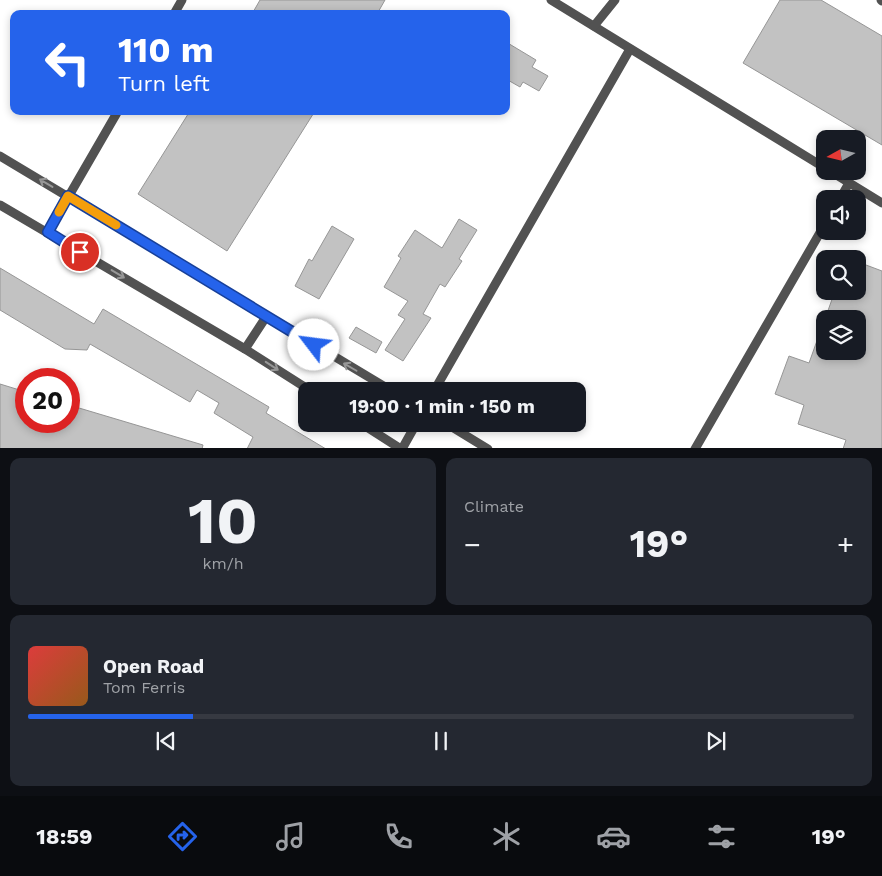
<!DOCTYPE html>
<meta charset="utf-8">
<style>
body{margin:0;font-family:"Work Sans",sans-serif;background:#242831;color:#f1f3f6;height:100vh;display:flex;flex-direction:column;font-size:19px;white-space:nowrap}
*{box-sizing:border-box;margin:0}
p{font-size:16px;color:#9ea1a6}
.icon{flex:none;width:28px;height:28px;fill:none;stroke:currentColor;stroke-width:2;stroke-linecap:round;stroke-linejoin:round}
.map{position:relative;height:448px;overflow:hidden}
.sheet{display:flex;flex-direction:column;gap:10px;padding:10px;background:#0d0f14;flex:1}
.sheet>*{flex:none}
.hud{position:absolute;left:10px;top:10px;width:500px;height:105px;border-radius:10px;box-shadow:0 2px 8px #0003;background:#2563eb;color:#fff;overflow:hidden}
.needle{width:32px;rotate:262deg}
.fabs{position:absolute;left:816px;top:130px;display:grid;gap:10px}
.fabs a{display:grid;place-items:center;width:50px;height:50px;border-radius:10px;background:#171b24;box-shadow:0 2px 8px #0003;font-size:25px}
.speed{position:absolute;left:15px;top:368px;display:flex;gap:10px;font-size:25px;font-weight:700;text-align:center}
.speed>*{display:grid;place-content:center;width:65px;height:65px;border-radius:50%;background:#171b24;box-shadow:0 2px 8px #0003;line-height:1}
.speed .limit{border:8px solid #d22;background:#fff;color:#111}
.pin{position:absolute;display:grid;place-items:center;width:42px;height:42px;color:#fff;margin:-21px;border:2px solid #fff;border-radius:50%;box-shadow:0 1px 5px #0007}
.me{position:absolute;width:55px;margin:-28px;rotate:300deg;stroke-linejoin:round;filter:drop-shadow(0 0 4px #0008)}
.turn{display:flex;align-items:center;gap:18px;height:105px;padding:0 25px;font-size:22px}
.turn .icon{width:65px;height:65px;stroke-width:2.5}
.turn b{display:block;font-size:35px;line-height:42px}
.big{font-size:38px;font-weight:700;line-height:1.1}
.sheet .tile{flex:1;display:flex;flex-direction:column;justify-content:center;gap:8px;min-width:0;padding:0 18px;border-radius:10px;background:#242831}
.sheet .dial{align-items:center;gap:0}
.dial b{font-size:65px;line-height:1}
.song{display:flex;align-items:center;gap:15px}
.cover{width:60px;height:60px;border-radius:8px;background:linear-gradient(135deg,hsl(0 70% 55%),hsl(30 70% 35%))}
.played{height:5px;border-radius:2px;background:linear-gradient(90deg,#2563eb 20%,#363941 20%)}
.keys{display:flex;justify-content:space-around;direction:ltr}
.heat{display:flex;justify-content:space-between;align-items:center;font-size:28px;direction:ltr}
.sheet .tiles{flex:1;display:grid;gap:10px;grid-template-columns:1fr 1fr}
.tile:last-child{grid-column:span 2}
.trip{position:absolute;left:298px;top:382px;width:288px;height:50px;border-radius:10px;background:#171b24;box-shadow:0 2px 8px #0003;font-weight:700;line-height:50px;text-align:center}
.tabs{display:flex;height:80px;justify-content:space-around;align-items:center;background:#090b0e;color:#9ea1a6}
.tabs .icon{width:35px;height:35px}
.tabs .current{color:#2563eb}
.tabs b{font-size:22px;color:#f1f3f6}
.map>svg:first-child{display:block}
.building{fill:#c2c2c2;stroke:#969696}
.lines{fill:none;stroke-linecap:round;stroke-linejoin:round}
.lane{stroke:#525252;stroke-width:9}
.oneway{stroke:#979797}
.route-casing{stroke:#184099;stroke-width:12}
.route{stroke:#2563eb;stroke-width:9}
.slow{stroke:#f59e0b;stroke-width:9}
</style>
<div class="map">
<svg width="882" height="449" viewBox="0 0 882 449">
<rect width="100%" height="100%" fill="#fff"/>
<g class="building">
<path d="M260 0H385L377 14H252Z"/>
<path d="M780 0H821L882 36V145L743 63Z"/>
<path d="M506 42 536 60 532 67 548 76 539 91 523 82 520 87 506 79Z"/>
<path d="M190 111H315L227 251 138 194Z"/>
<path d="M459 219 477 230 459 259 462 261 445 287 440 284 423 314 431 318 403 361 385 350 405 319 398 315 408 301 384 287 401 258 398 256 415 230 442 248Z"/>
<path d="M332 226 354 239 319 299 295 286 309 259 312 261Z"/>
<path d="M858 262 882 271V449H843L846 440 798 424 804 405 775 394 789 356 809 363 823 324 825 325V351H858V319H825L835 291H858Z"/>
<path d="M0 268 94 324 103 309 269 407 266 413 326 449H247L253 437 214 413 219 403 197 390 190 402 90 344 87 350 65 349 0 310Z"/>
<path d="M356 327 382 342 376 353 349 338Z"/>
<path d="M0 384 26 392V421H69V405L203 445 202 449H0Z"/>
</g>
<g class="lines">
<g class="lane">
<path d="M551 0 825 168"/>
<path d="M881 0 882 1"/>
<path d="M174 14 182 0"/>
<path d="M594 26 615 0"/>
<path d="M0 156 392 391"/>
<path d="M830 171 882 203"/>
<path d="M840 199 849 183"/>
<path d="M0 205 245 349 311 391"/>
<path d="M48 232 118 111"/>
<path d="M245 349 266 317"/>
<path d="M434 391 630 49"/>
<path d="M362 424 401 449"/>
<path d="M447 424 488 449"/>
<path d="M402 449 416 424"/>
<path d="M695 449 825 224"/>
</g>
</g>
<defs><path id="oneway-shaft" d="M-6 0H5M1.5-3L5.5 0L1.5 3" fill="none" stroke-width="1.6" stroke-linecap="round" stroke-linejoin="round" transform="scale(1.25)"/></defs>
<g class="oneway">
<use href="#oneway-shaft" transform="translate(46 183) rotate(-149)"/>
<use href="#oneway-shaft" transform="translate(118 274) rotate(31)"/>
<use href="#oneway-shaft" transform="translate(272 366) rotate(33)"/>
<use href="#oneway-shaft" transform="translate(350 367) rotate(-150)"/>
</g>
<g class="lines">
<defs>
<path id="route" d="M80 252 48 232 68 196 314 345"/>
</defs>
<use href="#route" class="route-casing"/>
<use href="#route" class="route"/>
<path class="slow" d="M59 212 68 196 116 225"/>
</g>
</svg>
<div class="fabs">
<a><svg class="needle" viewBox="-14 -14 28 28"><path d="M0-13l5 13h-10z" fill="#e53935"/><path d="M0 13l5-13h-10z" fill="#9ea1a6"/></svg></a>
<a><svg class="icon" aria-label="sound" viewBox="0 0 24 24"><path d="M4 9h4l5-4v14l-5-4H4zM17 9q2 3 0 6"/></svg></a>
<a><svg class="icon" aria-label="search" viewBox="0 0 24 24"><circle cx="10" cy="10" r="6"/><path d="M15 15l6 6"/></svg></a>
<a><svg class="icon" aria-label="layers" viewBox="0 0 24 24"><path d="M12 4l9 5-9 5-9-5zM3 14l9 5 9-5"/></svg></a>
</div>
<div class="speed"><div class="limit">20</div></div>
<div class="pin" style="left:80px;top:252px;background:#d93025"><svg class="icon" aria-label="arrive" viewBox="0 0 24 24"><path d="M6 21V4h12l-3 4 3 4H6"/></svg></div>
<svg class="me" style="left:314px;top:345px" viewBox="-20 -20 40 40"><circle r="19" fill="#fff"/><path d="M0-13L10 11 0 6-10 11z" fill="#2563eb"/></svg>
<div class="trip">19:00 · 1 min · 150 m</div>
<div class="hud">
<div class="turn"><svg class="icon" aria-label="left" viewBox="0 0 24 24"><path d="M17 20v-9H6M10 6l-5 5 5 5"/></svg><div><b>110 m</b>Turn left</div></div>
</div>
</div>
<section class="sheet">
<div class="tiles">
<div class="tile dial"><b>10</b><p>km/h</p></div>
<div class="tile"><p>Climate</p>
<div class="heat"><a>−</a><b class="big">19°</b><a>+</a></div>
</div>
<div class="tile">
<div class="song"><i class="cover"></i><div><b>Open Road</b><p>Tom Ferris</p></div></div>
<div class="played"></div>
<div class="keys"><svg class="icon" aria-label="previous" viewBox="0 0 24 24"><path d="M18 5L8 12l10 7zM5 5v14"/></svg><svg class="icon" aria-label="pause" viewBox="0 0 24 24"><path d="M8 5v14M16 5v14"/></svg><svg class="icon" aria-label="next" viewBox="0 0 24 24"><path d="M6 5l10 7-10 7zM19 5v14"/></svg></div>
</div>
</div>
</section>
<nav class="tabs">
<b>18:59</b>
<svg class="icon current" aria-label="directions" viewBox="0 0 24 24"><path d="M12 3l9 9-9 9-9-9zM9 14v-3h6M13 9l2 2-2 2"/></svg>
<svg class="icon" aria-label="music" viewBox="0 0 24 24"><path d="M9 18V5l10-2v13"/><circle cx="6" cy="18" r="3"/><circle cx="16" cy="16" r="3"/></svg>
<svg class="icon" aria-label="phone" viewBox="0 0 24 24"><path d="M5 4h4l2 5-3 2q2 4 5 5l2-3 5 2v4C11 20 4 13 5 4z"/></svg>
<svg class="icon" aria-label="climate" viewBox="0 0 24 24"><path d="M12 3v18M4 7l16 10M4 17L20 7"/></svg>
<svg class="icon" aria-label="car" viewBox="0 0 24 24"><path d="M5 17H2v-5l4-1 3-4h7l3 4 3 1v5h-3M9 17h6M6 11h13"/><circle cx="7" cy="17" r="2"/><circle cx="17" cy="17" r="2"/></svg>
<svg class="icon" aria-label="filters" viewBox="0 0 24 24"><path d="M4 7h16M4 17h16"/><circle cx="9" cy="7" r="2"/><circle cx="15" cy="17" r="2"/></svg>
<b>19°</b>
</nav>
